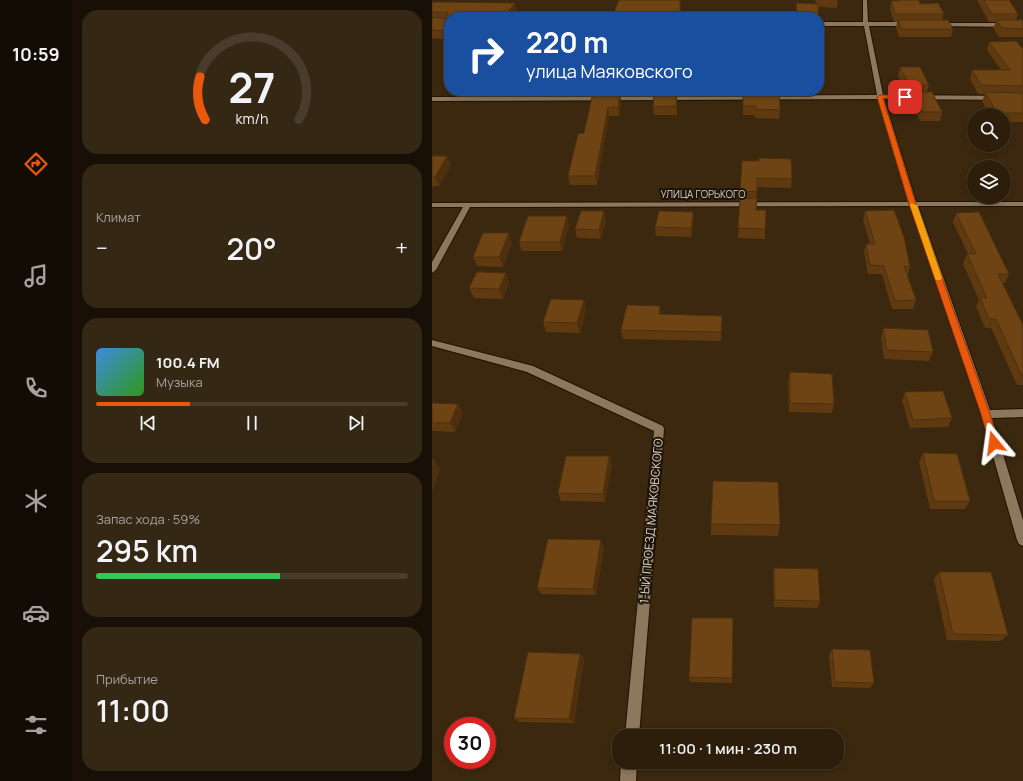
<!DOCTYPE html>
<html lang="ru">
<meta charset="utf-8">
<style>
body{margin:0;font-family:Manrope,sans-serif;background:#342714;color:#f1f3f6;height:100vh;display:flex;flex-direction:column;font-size:15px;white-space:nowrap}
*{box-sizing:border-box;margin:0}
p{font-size:13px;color:#a6a29d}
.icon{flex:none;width:22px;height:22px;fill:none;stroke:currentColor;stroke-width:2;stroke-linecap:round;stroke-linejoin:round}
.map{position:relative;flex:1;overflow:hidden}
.panel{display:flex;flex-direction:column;gap:10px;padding:10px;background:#181006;width:360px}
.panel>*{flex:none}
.guide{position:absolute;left:12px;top:12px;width:380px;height:84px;border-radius:16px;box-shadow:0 2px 6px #0003,0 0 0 1px #483c2c;background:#1a4fa0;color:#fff;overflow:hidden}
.buttons{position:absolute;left:535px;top:108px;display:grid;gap:8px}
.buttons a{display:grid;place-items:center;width:44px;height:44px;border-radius:50%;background:#2c1e0b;box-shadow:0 2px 6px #0003,0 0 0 1px #483c2c;font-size:20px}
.speed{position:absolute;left:12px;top:717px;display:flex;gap:8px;font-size:20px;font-weight:700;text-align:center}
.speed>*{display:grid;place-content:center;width:52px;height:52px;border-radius:50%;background:#2c1e0b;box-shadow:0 2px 6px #0003,0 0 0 1px #483c2c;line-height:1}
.speed .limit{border:6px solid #d22;background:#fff;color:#111}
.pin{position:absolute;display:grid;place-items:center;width:34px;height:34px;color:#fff;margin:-17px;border-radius:8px;box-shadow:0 2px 6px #0006}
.me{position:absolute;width:44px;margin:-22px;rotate:344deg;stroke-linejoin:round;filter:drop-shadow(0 0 3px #0008)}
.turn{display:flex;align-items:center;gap:14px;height:84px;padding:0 16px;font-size:18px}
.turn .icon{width:52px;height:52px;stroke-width:2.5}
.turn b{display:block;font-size:28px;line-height:34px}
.big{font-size:30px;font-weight:600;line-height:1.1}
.panel .tile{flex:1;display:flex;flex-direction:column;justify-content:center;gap:6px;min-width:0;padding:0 14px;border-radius:16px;background:#342714}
.panel .dial{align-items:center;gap:0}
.dial svg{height:104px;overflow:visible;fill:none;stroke:#483c2c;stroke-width:7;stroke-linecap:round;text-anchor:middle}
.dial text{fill:#f1f3f6;stroke:none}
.song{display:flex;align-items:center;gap:12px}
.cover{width:48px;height:48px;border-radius:6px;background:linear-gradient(135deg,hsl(210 70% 55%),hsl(110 70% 35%))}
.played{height:4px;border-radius:2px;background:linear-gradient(90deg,#ea580c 30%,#483c2c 30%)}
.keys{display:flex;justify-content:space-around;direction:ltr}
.heat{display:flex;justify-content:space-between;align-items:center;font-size:22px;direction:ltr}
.charge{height:6px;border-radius:3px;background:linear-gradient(90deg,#34c759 59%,#483c2c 0)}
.trip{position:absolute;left:180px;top:729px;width:232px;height:40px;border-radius:16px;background:#2c1e0b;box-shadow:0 2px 6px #0003,0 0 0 1px #483c2c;font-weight:600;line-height:40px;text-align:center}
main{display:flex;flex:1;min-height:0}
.dock{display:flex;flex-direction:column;width:72px;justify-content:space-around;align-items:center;background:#120c04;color:#a6a29d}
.dock .icon{width:28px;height:28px}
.dock .current{color:#ea580c}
.dock b{font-size:18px;color:#f1f3f6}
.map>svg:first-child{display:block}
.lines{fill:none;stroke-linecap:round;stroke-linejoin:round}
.street-casing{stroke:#210;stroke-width:2}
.street{fill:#8e785d;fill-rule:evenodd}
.wall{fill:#5f3a11}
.shaded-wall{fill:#4e300e}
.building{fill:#6f4414;stroke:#4e300e}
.route{fill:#ea580c;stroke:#983908}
.slow{fill:#f59e0b}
.labels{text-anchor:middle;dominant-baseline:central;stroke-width:4;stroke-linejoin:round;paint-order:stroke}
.far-street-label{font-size:10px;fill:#ded2c4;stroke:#1c1309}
.street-label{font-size:12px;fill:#ded2c4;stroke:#1c1309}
</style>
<main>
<nav class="dock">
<b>10:59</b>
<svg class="icon current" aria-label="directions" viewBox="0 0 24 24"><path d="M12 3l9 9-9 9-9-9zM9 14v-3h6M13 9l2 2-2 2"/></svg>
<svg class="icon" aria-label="music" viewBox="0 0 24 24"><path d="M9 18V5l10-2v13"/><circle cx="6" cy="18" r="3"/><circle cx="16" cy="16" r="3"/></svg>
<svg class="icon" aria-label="phone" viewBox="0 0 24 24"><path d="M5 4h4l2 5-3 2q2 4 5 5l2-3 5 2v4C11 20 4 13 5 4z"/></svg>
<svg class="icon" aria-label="climate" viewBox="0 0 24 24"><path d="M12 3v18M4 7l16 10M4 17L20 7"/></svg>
<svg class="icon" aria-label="car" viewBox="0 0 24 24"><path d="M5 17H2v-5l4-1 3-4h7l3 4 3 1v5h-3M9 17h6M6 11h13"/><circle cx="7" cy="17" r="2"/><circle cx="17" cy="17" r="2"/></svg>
<svg class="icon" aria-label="filters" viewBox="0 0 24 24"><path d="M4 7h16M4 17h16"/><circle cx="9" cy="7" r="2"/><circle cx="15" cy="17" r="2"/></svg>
</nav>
<section class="panel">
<div class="tile dial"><svg viewBox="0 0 100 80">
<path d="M14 69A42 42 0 1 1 86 69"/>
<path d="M14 69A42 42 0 0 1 10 36" stroke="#ea580c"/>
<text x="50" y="56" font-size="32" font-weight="700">27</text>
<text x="50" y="72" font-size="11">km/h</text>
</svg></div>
<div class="tile"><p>Климат</p>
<div class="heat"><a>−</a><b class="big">20°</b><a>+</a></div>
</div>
<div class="tile">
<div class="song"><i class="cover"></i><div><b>100.4 FM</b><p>Музыка</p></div></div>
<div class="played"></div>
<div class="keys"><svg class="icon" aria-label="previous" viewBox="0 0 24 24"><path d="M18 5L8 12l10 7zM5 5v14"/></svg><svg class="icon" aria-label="pause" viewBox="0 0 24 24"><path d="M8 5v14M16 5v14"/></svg><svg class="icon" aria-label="next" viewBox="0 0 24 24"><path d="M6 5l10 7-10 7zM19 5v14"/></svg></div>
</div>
<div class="tile"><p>Запас хода · 59%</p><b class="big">295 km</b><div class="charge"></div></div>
<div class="tile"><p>Прибытие</p><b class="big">11:00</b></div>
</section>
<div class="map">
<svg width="591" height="781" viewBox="0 0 591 781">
<rect width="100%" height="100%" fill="#3b280f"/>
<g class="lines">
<defs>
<g id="street">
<path d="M431 0H435L436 22H477L480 24 477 26H437L451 95 591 96V100L452 99 484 202H591V206H486L558 410 591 409V417L560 418 591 520V546L587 544 585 540 549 414 478 206 38 207 4 270 0 273V262L31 207H0V203L477 202 446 99 0 101V97L445 95 432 26H387V22H431Z"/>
<path d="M503 23H591V27L505 26 503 25Z"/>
<path d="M0 340 101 366 231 426 232 429 207 736H193L222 431 95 372 0 346Z"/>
<path d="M189 762H205L204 781H188Z"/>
</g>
</defs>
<use href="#street" class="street-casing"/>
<use href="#street" class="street"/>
</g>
<g class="wall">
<path d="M383 0H406L405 8 386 7V17H364V3L384 4Z"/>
<path d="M463 0H487L488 4 512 14 510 20 521 29 519 37H467L464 28 465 22H462L458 9 459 1H463Z"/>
<path d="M545 0H577L586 14 584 20 591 21V37H567L561 28 564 22H557Z"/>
<path d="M0 2 85 10 17 17V39L0 38Z"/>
<path d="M387 18 390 32 389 40H387Z"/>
<path d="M557 42 591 49V122H572V115H558L550 101 553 94H546L538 79 540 70H569L555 50Z"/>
<path d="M468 67 497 85 495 92 510 112 508 121H488L478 101 480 94H475L466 76Z"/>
<path d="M164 91H191L190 95H188L189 102 187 116H177L165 185H138L136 176 152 133 164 93Z"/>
<path d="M223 91H246L245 94V115H222L221 107Z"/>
<path d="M311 91H347L348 110 347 119 323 118V115H311Z"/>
<path d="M0 156 19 165 7 186H0Z"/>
<path d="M310 161 360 179 359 188 325 187 324 210 333 229V239L306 238Z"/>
<path d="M172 211 174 221 169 239 145 238 143 229Z"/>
<path d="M433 211 478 267 476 275 484 300 481 309H460L450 274H436L432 252 434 244H438L431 219Z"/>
<path d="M261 212 262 221 259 237 224 236 223 227Z"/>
<path d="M524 213 577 274 573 283H570L591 325V385H585L559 328H553L544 307 547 300 531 264 535 254H536L521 222Z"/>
<path d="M137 225 130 251H90L87 242Z"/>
<path d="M80 242 71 267 45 266 41 257Z"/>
<path d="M77 282 71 299 42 298 37 288Z"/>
<path d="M154 310 148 333 114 332 111 322Z"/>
<path d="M229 314 290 325 289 341 191 339 189 330Z"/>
<path d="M451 328 501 352 497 361 452 359 449 338Z"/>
<path d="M358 372 402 404 400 413 357 412 356 381Z"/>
<path d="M473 392 520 418 516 427 478 428 470 401Z"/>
<path d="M0 403 31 413 23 432 0 431Z"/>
<path d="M491 453 538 501 533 509H498L487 462Z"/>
<path d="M177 456 180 465 173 502 129 501 126 493Z"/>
<path d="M279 524 348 525 346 536 279 535Z"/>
<path d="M172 547 164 595 109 594 105 588Z"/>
<path d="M342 568 388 601 386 608 342 607 341 575Z"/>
<path d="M507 572 576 635 569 641 515 640 502 579Z"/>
<path d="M301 618 300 683 258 682 257 677Z"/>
<path d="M400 649 442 683 438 688 400 687 397 655Z"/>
<path d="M148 654 152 659 142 723 87 722 82 718Z"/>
</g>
<g class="shaded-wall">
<path d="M83 3 85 10 80 17H72Z"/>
<path d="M188 93 189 102 187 116 186 107Z"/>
<path d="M245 93V115L244 106Z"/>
<path d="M176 107 177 116 165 185 163 176Z"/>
<path d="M15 156 19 165 7 186 3 177Z"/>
<path d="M172 211 174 221 169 239 167 230Z"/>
<path d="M261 212 262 221 259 237V228Z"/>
<path d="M135 216 137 225 130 251 128 242Z"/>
<path d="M77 233 80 242 71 267 67 257Z"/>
<path d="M74 273 77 282 71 299 67 289Z"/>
<path d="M152 300 154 310 148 333 145 323Z"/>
<path d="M228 306 229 316 227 314Z"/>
<path d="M290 316V325L289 341V332Z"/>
<path d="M26 404 31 413 23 432 18 423Z"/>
<path d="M177 456 180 465 173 502 171 494Z"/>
<path d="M2 460 8 469 0 492V466Z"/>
<path d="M169 540 172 547 164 595 161 589Z"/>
<path d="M148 654 152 659 142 723 137 719Z"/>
</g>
<g class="building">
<path d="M187 0H248V17H180Z"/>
<path d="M467 0H487L488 4 506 3 512 14H463L459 1H468Z"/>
<path d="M552 0H577L586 14H560Z"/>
<path d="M0 2 83 3 72 17H17V31L0 30V17L14 19 16 17 15 12H0Z"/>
<path d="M364 3 386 4V17H365Z"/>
<path d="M387 18 388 20 390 32H387Z"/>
<path d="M466 20H516L521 29H469Z"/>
<path d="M564 20H591V29L570 28Z"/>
<path d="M584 41 591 49V86L549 85 540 70H578L557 42Z"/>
<path d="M468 67H488L497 85H477Z"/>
<path d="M311 92H347L348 110 323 109 324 106H311Z"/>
<path d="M480 92H500L510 112H490Z"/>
<path d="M553 92 591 93V113H565Z"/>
<path d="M161 93H188L186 107H176L163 176H136L146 134 152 133Z"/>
<path d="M222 93H245L244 106 221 107Z"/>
<path d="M0 156H15L3 177H0Z"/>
<path d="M327 158 359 159 360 179 325 178V191L308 192 310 161H327Z"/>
<path d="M325 198 324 210H334L333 229 306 228 308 199Z"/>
<path d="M462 210 472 237 478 267 472 266 484 300 463 301 452 266 438 265 434 244H443L433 211Z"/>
<path d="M149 211H172L167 230 143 229Z"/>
<path d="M227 211 261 212 259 228 223 227Z"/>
<path d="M547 212 577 274H566L591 325V376H590L564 319H557L548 298H555L535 254H544L524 213Z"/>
<path d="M96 216H135L128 242H87Z"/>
<path d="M51 233H77L67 257H41Z"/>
<path d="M45 272 74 273 67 289 37 288Z"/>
<path d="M119 299 152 300 145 323 111 322Z"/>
<path d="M195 305 228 306 227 314 290 316 289 332 189 330Z"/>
<path d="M451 328 496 330 501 352 455 350Z"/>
<path d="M358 372 400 374 402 404 358 403Z"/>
<path d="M511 391 520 418 481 420 473 392Z"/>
<path d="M0 403 26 404 18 423H0Z"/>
<path d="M491 453 525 454 538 501H502Z"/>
<path d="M134 456H177L171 494 126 493Z"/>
<path d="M0 460H2L0 466Z"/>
<path d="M281 481 346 482 348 525 279 524Z"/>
<path d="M116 539 169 540 161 589 105 588Z"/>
<path d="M342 568 386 569 388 601 343 600Z"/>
<path d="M507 572H559L576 635 521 634Z"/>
<path d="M260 618H301L300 678 257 677Z"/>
<path d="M400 649 438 650 442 683 403 682Z"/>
<path d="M96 652 148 654 137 719 82 718Z"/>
</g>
<path class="route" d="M448 95H473L475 97 473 99 451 98 484 204 558 414 567 443 565 446H558L557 443 549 414 477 204 445 97Z"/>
<path class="slow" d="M479 203 485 205 510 278 509 280H504L503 278 478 205Z"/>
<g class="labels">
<g class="far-street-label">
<text x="271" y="194">УЛИЦА ГОРЬКОГО</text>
</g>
<g class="street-label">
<text transform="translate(219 521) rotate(-85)">1-ЫЙ ПРОЕЗД МАЯКОВСКОГО</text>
</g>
</g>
</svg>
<div class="buttons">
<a><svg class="icon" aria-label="search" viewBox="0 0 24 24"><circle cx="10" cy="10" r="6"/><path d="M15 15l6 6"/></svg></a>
<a><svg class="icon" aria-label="layers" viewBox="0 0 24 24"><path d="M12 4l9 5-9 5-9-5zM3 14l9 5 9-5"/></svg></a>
</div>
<div class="speed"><div class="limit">30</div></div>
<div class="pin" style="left:473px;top:97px;background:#d93025"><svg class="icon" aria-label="arrive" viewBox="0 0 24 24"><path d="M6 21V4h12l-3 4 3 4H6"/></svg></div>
<svg class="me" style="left:562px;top:443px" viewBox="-20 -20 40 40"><path d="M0-17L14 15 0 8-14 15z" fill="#ea580c" stroke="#fff" stroke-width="4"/></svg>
<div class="trip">11:00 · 1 мин · 230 m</div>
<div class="guide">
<div class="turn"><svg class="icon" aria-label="right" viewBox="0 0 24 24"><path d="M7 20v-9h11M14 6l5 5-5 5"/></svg><div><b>220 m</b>улица Маяковского</div></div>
</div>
</div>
</main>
